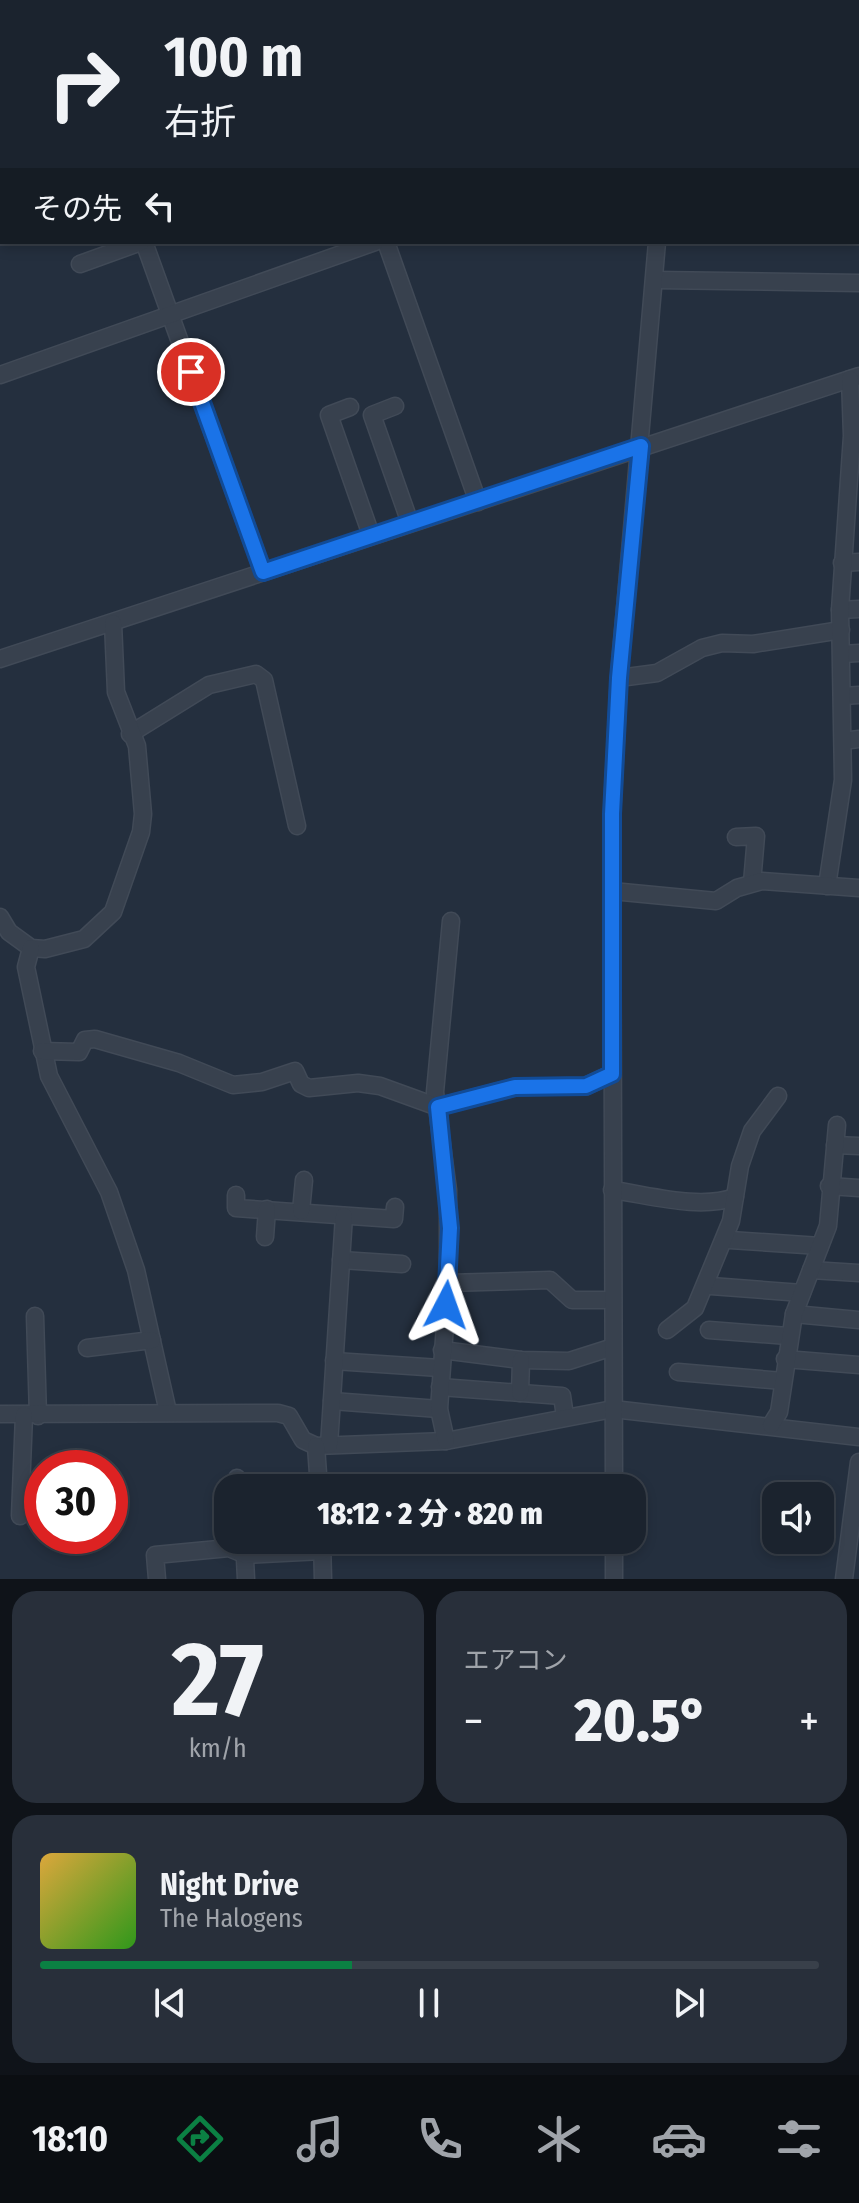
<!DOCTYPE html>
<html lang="ja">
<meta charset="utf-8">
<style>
body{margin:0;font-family:"Fira Sans Condensed","Noto Sans JP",sans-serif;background:#282f3a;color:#f1f3f6;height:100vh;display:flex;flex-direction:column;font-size:30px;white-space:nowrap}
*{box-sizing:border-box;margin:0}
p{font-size:26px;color:#a0a4aa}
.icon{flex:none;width:44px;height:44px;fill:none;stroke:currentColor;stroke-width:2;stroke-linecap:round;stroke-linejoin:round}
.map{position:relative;height:1579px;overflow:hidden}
.panel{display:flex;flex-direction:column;gap:12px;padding:12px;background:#0f1319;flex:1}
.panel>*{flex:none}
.top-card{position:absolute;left:0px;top:0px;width:860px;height:244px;box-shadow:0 4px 12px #0003,0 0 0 2px #39404a;background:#1b232e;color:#f1f3f6;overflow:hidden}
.tools{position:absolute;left:762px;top:1482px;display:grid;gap:16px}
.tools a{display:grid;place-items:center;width:72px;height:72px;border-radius:16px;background:#1b232e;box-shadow:0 4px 12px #0003,0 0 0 2px #39404a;font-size:40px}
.speed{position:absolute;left:24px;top:1450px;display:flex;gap:16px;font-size:40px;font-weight:700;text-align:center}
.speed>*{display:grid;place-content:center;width:104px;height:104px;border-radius:50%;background:#1b232e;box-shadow:0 4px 12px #0003,0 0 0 2px #39404a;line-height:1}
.speed .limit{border:12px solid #d22;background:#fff;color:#111}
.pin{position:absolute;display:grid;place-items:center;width:68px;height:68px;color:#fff;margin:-34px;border:4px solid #fff;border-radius:50%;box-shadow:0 2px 8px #0007}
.me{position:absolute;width:88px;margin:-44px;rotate:4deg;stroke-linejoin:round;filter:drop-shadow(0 0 6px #0008)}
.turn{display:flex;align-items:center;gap:28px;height:168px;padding:0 32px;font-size:36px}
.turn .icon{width:104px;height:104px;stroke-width:2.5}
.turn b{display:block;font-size:56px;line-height:68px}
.then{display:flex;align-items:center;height:76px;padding:0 32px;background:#0003;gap:16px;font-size:30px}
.big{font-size:60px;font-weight:800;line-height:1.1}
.panel .card{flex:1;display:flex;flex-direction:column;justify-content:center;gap:12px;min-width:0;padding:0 28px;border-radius:24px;background:#282f3a}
.panel .dial{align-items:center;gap:0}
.dial b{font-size:104px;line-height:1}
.song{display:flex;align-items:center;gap:24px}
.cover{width:96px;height:96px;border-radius:12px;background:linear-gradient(135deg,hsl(40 70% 55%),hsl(110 70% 35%))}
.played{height:8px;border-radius:4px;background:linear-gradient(90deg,#0b8043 40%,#39404a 40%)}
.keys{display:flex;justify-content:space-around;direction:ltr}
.heat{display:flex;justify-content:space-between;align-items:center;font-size:44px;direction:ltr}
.panel .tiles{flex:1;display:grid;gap:12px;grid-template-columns:1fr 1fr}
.card:last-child{grid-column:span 2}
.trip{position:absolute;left:214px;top:1474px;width:432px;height:80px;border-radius:24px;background:#1b232e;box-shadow:0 4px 12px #0003,0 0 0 2px #39404a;font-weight:800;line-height:80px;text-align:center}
.menu{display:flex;height:128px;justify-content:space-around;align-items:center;background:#0b0e12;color:#a0a4aa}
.menu .icon{width:56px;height:56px}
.menu .on{color:#0b8043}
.menu b{font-size:36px;color:#f1f3f6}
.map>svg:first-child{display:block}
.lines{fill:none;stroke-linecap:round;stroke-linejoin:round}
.stream{stroke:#17263c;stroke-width:4}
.minor-casing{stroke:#414a57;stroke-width:19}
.minor{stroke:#38414e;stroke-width:16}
.route-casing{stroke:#114b97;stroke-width:20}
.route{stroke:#1a73e8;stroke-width:14}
</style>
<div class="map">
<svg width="859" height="1579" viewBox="0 0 859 1579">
<rect width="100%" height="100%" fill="#242f3e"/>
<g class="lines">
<path class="stream" d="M858 158H859"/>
<defs>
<g id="minor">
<path d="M59 0 60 2"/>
<path d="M215 0 216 2"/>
<path d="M301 0 302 2"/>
<path d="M378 0V2"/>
<path d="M492 0 494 2"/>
<path d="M589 0V2"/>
<path d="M359 2 365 0"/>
<path d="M571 2 576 0"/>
<path d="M672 2V0"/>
<path d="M858 31H859"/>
<path d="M0 81 2 87"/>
<path d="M0 130 2 129"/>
<path d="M144 242 263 572"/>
<path d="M386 242 478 502"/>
<path d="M80 264 141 242"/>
<path d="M655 280 859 283"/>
<path d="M0 375 375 242"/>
<path d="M395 406 372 415 410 523"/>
<path d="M350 407 329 415 371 535"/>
<path d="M842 563 859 562"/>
<path d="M840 610 859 609"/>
<path d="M842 654 859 653"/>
<path d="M0 659 859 376"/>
<path d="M619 678 657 673 702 648 722 643 753 644 841 630"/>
<path d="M843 696 859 695"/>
<path d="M130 734 209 685 256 674 264 680 297 826"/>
<path d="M843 741 859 739"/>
<path d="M736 837 756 836 752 883"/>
<path d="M827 886 843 780 840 610 852 436 850 379"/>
<path d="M612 891 716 901 737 888 762 881 859 888"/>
<path d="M0 917 9 932 31 948 45 949 84 939 113 912 141 832 143 814 137 746 116 692 113 623"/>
<path d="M451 921 435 1092 448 1190V1283L550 1280 572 1300H613"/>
<path d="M31 948 26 967 49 1076 109 1192 136 1270 168 1412"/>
<path d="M42 1051 79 1052 85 1040 95 1039 179 1063 233 1085 262 1082 295 1071 301 1084 309 1088 358 1083 380 1086 438 1107 515 1087 586 1086 612 1074"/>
<path d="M835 1145 859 1146"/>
<path d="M829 1186 859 1188"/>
<path d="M612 1190C650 1195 699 1210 735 1197"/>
<path d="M236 1195V1208L394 1219 395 1207"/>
<path d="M301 1211 304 1180"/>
<path d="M265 1237 267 1209"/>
<path d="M730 1240 820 1246"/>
<path d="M341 1260 402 1264"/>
<path d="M811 1270 859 1273"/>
<path d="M711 1286 802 1293"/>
<path d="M794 1314 859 1320"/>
<path d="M35 1316 38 1416"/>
<path d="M667 1330 695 1308 731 1221 740 1166 752 1131 778 1096"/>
<path d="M709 1330 788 1336"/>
<path d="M87 1348 152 1340"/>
<path d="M442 1350 521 1360 569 1361 613 1347"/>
<path d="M785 1359 859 1365"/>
<path d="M334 1361 440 1368"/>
<path d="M678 1372 783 1381"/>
<path d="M440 1387 562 1396 565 1416"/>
<path d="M520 1393 521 1360"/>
<path d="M332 1401 439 1409"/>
<path d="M0 1414 278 1413 289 1416 303 1440 316 1446 446 1441 613 1409 859 1437"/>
<path d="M771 1425 779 1412 794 1314 828 1226 837 1125"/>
<path d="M446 1441 439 1409 448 1283"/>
<path d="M329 1445 344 1216"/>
<path d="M316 1446 319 1488"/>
<path d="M237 1478 238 1488"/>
<path d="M614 1488 612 814 619 678 657 242"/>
<path d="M20 1516 24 1415"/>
<path d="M244 1540 246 1579"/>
<path d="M614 1540V1579"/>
<path d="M322 1541 323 1579"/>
<path d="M157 1579 155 1555 229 1548 246 1555 322 1551"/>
<path d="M844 1579 859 1462"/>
</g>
</defs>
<use href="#minor" class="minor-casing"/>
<use href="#minor" class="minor"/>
</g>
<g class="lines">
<defs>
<path id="route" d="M191 372 263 572 641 446 619 678 612 814V1074L586 1086 515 1087 438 1107 450 1228 446 1305"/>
</defs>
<use href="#route" class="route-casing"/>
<use href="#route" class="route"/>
</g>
</svg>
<div class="tools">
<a><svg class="icon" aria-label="sound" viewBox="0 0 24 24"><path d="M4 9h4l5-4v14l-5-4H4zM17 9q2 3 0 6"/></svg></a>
</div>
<div class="speed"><div class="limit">30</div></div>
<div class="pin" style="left:191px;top:372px;background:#d93025"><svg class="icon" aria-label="arrive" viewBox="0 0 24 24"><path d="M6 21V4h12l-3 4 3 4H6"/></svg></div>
<svg class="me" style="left:446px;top:1305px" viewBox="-20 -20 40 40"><path d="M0-17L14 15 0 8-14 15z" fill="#1a73e8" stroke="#fff" stroke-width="4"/></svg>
<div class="trip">18:12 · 2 分 · 820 m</div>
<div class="top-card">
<div class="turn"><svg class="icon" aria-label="right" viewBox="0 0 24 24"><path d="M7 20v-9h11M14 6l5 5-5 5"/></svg><div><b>100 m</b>右折</div></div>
<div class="then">その先<svg class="icon" aria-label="left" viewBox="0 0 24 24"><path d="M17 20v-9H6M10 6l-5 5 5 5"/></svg></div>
</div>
</div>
<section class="panel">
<div class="tiles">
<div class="card dial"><b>27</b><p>km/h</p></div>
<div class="card"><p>エアコン</p>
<div class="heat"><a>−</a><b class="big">20.5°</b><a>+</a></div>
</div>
<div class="card">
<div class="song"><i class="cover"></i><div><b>Night Drive</b><p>The Halogens</p></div></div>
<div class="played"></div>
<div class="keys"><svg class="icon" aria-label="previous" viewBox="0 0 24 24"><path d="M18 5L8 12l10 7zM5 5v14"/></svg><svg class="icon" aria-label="pause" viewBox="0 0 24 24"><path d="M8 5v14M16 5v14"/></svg><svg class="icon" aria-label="next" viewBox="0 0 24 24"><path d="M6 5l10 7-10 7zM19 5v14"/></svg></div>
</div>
</div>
</section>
<nav class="menu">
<b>18:10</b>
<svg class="icon on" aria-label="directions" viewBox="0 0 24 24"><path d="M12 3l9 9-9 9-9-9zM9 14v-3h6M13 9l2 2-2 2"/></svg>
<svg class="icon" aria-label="music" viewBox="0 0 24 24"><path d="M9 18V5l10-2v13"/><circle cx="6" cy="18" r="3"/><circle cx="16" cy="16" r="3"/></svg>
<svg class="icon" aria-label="phone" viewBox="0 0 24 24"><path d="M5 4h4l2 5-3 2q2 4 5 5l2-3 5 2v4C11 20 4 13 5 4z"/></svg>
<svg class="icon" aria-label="climate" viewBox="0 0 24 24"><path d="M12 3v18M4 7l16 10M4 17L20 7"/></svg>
<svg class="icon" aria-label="car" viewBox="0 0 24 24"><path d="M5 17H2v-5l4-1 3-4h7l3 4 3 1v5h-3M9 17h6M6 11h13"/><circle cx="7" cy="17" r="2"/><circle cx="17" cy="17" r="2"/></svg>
<svg class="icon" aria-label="filters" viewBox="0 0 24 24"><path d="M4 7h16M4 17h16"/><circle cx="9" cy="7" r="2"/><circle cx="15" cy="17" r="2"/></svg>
</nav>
